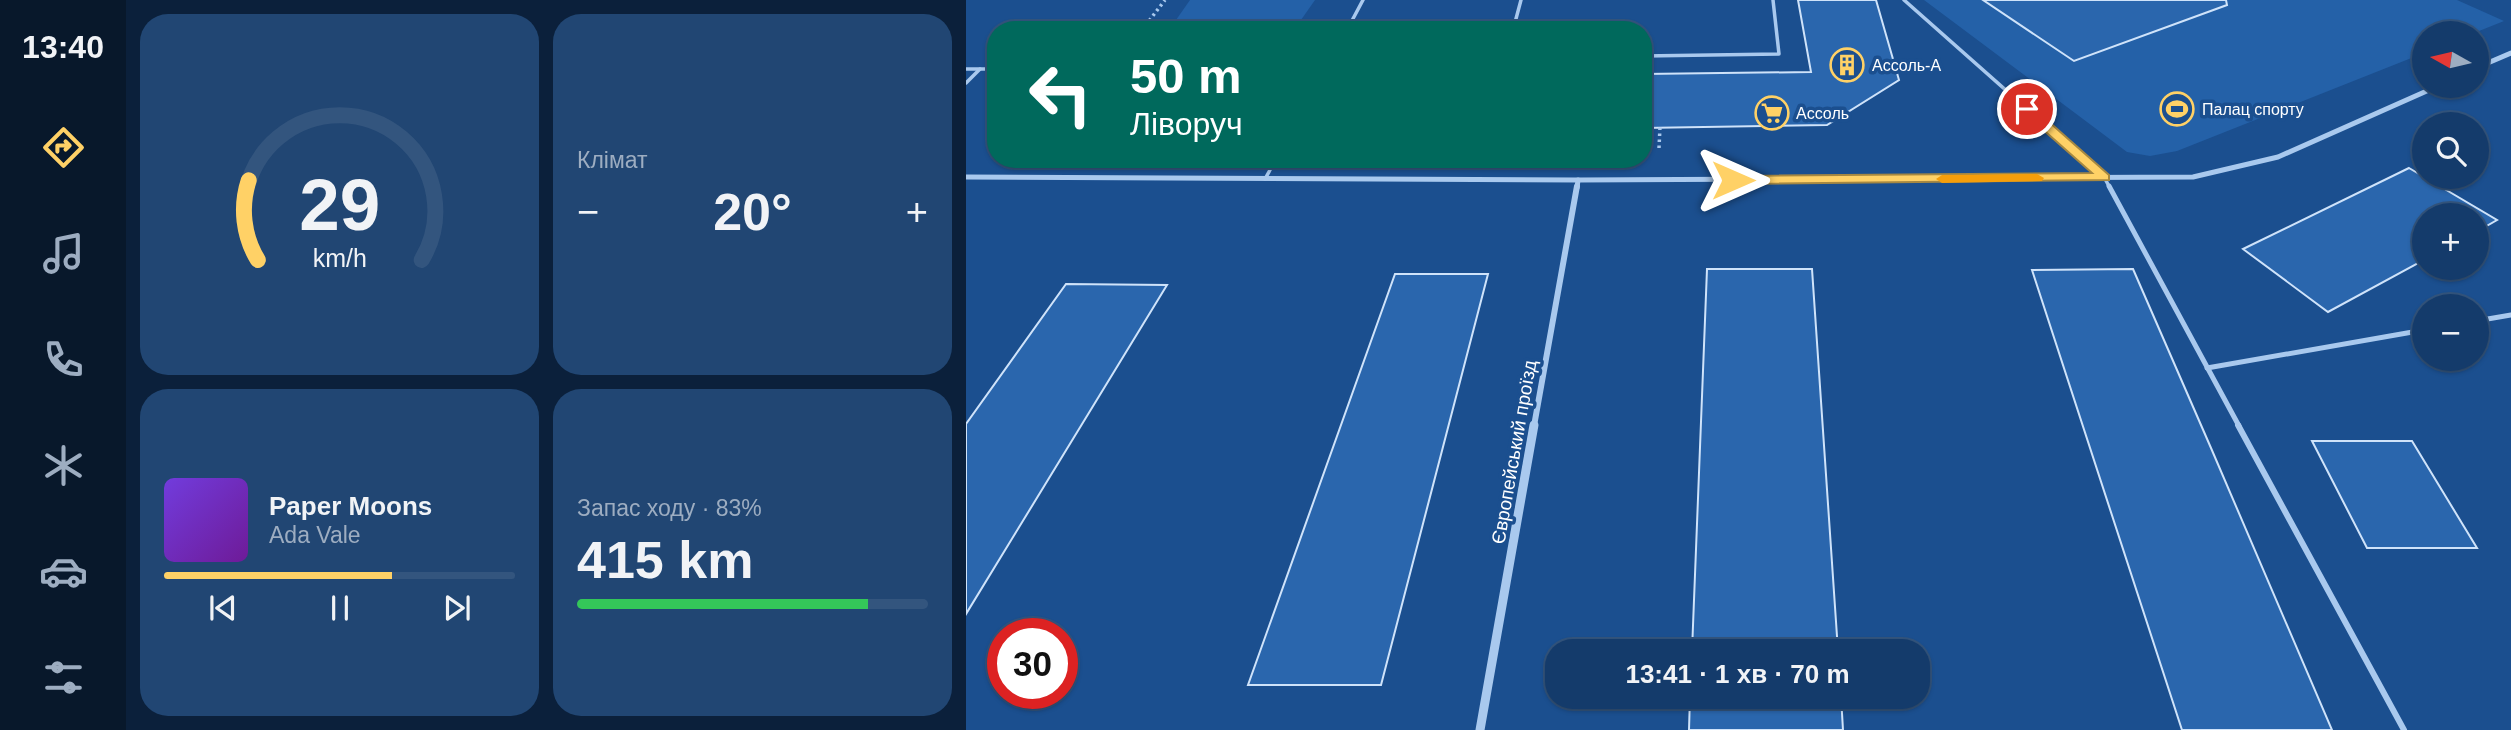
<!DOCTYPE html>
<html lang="uk">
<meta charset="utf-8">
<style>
body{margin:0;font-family:Arial,sans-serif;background:#214673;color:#f1f3f6;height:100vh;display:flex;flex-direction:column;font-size:26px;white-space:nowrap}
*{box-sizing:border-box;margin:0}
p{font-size:23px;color:#9dadc1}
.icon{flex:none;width:38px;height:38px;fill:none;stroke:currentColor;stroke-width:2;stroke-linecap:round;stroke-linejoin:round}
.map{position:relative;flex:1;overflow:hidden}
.details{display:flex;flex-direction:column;gap:14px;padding:14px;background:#0b203b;width:840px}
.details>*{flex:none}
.banner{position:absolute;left:21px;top:21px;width:665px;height:147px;border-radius:28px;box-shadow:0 2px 5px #0004,0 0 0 2px #33557e;background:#00695c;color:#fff;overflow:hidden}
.needle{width:46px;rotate:278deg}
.controls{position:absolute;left:1446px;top:21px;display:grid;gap:14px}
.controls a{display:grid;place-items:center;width:77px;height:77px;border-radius:50%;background:#143b6b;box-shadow:0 2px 5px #0004,0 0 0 2px #33557e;font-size:35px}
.speed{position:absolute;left:21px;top:618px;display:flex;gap:14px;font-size:35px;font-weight:700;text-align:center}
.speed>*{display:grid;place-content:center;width:91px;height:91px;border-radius:50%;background:#143b6b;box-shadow:0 2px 5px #0004,0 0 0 2px #33557e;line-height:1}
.speed .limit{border:10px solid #d22;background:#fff;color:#111}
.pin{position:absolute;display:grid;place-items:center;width:60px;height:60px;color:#fff;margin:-30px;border:4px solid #fff;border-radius:50%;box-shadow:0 2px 7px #0007}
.me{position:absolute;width:77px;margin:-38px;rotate:90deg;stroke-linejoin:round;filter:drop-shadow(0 0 5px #0008)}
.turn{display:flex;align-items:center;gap:24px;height:147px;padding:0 28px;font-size:32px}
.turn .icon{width:91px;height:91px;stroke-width:2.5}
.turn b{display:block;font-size:49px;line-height:60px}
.big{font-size:52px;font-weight:700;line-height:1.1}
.details .widget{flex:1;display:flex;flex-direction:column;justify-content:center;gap:10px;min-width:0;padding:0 24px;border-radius:28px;background:#214673}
.details .dial{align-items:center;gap:0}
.dial svg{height:182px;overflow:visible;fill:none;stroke:#33557e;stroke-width:7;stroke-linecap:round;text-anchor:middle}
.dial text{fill:#f1f3f6;stroke:none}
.song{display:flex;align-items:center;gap:21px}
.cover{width:84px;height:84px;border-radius:10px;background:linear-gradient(135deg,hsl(260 70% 55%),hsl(280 70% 35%))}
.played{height:7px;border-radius:4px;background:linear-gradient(90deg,#ffd166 65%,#33557e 65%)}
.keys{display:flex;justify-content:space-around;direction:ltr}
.heat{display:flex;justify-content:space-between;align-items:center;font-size:38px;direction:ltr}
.charge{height:10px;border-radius:5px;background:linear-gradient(90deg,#34c759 83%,#33557e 0)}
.details .tiles{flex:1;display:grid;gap:14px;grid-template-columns:repeat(2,1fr)}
.trip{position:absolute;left:579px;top:639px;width:385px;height:70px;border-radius:28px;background:#143b6b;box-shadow:0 2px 5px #0004,0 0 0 2px #33557e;font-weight:700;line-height:70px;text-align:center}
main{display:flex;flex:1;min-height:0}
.tab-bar{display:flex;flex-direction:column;width:126px;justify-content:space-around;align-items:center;background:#08182b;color:#9dadc1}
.tab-bar .icon{width:49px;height:49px}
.tab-bar .selected{color:#ffd166}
.tab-bar b{font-size:32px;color:#f1f3f6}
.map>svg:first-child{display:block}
.green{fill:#2461a8}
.building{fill:#2a66ad;stroke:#cfe3fa;stroke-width:2}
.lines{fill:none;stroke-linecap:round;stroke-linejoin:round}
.path{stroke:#a9c9ee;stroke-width:3.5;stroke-dasharray:2.5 3.5;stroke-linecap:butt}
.service-far2{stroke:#a9c9ee;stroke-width:3.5}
.service-far1{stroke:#a9c9ee;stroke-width:5}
.service{stroke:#a9c9ee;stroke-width:6}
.minor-far2{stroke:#a9c9ee;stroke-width:5}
.minor-far1{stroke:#a9c9ee;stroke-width:6}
.minor{stroke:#a9c9ee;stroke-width:9}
.route{fill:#ffd166;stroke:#a68842;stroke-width:2}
.slow{fill:#f59e0b}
.labels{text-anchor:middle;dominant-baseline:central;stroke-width:7;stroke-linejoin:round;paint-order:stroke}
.far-poi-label{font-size:16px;fill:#fff;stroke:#1b4f8f;text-anchor:start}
.street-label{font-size:19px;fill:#fff;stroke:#1b4f8f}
</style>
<main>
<nav class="tab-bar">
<b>13:40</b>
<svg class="icon selected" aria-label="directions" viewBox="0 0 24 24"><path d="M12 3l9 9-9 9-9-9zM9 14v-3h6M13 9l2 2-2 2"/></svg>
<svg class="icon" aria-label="music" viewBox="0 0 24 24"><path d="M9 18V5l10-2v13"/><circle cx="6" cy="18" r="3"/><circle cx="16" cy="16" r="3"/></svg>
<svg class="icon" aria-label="phone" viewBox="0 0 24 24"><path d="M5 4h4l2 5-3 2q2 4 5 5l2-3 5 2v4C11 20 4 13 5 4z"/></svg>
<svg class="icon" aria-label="climate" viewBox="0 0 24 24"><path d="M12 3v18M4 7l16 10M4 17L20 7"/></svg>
<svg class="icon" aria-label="car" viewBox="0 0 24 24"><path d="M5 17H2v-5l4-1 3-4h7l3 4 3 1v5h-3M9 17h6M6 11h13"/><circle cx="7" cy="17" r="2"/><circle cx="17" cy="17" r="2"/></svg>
<svg class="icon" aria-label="filters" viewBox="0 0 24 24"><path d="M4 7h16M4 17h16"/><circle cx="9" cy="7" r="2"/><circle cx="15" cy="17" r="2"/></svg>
</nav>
<section class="details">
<div class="tiles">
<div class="widget dial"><svg viewBox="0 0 100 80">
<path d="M14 69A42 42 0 1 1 86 69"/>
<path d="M14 69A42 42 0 0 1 10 34" stroke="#ffd166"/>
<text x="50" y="56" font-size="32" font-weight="700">29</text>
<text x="50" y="72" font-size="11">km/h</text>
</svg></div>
<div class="widget"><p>Клімат</p>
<div class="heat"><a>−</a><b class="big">20°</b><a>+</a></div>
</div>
<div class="widget">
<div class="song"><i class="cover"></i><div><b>Paper Moons</b><p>Ada Vale</p></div></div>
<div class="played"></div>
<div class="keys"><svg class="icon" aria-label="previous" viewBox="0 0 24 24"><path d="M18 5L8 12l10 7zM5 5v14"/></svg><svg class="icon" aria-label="pause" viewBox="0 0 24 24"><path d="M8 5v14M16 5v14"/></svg><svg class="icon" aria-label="next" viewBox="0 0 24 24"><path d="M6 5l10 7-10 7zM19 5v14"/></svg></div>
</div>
<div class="widget"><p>Запас ходу · 83%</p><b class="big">415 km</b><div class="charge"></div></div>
</div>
</section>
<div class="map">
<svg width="1545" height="730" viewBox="0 0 1545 730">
<rect width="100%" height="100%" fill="#1b4f8f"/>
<g class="green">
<path d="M224 0H349L328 30H203Z"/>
<path d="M958 0H1491L1538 21 1508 33H1458V53L1211 151 1184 156 1161 152Z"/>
</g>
<g class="building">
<path d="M832 0H910L933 80 861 125 677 128V74L845 72Z"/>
<path d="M1017 0H1260L1261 5 1108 61Z"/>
<path d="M1443 168 1531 220 1510 232V215H1458V260L1362 312 1277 249Z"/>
<path d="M741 269H846L872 651H726Z"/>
<path d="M1167 269 1245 448 1366 730H1216L1066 270Z"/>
<path d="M429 274H522L415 685H282Z"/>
<path d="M100 284 201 285 0 614V424Z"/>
<path d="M1346 441H1446L1511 548H1401Z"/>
<path d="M724 696H875L877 730H723Z"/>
</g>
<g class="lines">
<g class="path">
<path d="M176 30 199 0"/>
<path d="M693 148 694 127"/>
</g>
<g class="service-far2">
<path d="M938 0 1138 177 1144 188"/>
<path d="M381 30 397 0"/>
<path d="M547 30 555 0"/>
<path d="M677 56 813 54 807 0"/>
<path d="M0 69H30"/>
<path d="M0 83 14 69"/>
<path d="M299 179 310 159"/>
</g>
<g class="service-far1">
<path d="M1143 186 1273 426"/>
<path d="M1510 321 1545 315"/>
<path d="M1241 368 1458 330"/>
</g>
<path class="service" d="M1272 425 1438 730"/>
<g class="minor-far2">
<path d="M1510 68 1545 53"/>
<path d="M0 177 612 180 1227 177 1312 157 1472 86"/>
<path d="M611 188 612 180"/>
</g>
<path class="minor-far1" d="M568 426 611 186"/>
<path class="minor" d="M514 730 568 425"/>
</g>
<path class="route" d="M1056 106H1065L1143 175V180L767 184 761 180 767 176 1126 173 1056 111Z"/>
<path class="slow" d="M1071 174 1078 178 1076 181 976 183 970 179 976 175Z"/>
<defs>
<symbol id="building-ring" viewBox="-11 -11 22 22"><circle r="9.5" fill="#1b4f8f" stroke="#ffd166" stroke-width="1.5"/><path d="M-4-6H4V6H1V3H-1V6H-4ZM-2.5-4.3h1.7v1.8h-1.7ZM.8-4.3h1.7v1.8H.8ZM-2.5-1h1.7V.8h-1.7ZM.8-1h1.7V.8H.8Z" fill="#ffd166"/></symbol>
<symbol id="stadium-ring" viewBox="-11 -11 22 22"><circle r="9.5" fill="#1b4f8f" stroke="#ffd166" stroke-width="1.5"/><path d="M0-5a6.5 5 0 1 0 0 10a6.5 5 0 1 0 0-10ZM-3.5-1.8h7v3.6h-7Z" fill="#ffd166"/></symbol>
<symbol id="supermarket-ring" viewBox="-11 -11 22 22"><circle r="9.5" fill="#1b4f8f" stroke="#ffd166" stroke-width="1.5"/><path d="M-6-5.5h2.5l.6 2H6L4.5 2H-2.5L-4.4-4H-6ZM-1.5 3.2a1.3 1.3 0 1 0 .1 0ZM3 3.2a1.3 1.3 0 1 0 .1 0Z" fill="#ffd166"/></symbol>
</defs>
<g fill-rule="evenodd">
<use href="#building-ring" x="862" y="46" width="38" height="38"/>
<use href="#stadium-ring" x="1192" y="90" width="38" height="38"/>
<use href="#supermarket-ring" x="787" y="94" width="38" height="38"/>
</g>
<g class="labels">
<g class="far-poi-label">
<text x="906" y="65">Ассоль-А</text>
<text x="1236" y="109">Палац спорту</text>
<text x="830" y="113">Ассоль</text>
</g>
<g class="street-label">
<text transform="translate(548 452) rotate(-80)">Європейський проїзд</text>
</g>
</g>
</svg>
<div class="controls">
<a><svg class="needle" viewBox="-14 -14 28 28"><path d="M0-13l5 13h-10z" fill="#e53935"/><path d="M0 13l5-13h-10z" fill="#9dadc1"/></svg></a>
<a><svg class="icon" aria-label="search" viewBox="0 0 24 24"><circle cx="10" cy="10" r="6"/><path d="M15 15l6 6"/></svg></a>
<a>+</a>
<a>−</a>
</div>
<div class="speed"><div class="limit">30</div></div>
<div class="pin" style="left:1061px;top:109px;background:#d93025"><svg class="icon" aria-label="arrive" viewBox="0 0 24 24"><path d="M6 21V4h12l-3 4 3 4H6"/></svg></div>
<svg class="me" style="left:767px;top:180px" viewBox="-20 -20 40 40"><path d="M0-17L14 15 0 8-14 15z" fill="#ffd166" stroke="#fff" stroke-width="4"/></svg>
<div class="trip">13:41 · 1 хв · 70 m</div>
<div class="banner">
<div class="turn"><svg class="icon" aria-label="left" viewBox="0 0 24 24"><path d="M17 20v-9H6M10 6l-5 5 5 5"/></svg><div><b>50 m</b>Ліворуч</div></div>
</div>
</div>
</main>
